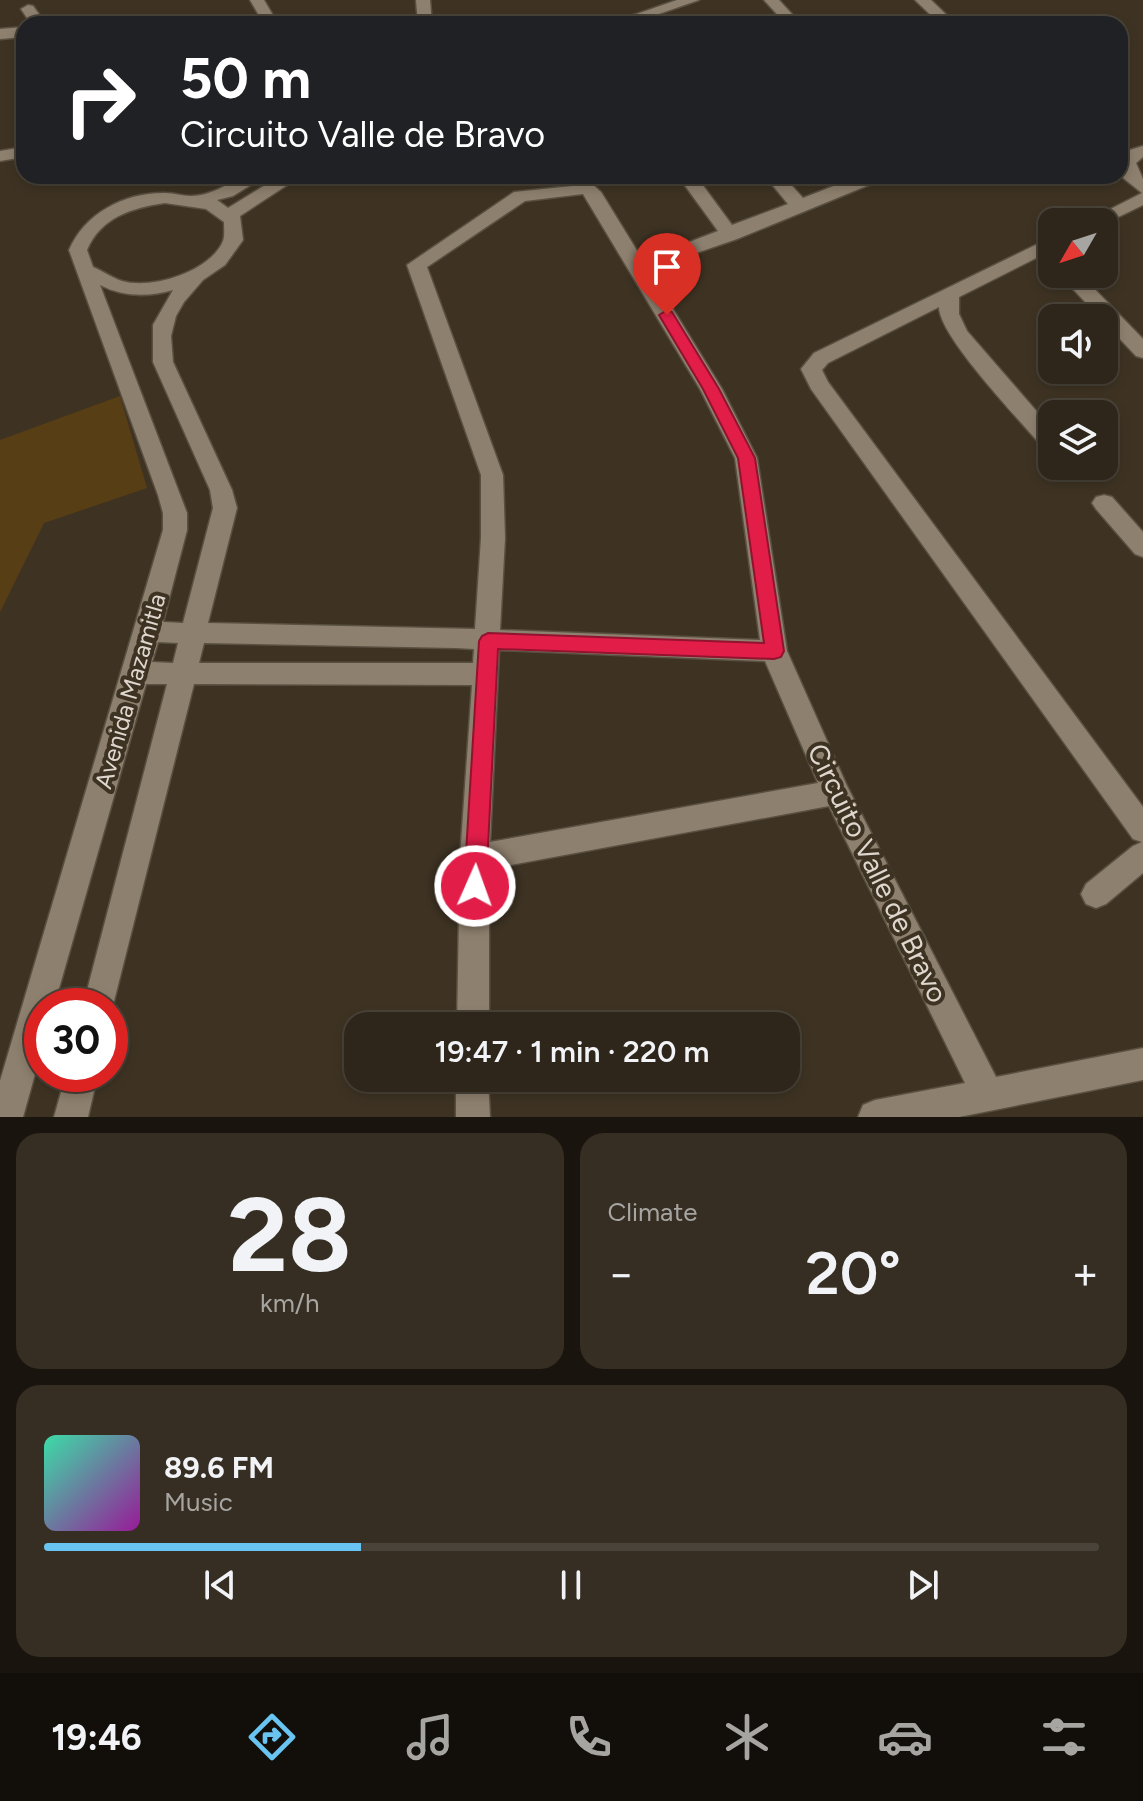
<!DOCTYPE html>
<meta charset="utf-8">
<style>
body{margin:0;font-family:Figtree,sans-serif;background:#362e23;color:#f1f3f6;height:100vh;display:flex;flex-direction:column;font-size:30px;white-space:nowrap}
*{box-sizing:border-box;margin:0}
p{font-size:26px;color:#a7a5a2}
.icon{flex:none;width:44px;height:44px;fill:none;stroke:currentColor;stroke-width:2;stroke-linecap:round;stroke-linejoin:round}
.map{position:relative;height:1117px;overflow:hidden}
.side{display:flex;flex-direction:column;gap:16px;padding:16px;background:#19150e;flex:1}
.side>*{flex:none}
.banner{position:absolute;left:16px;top:16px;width:1112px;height:168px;border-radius:24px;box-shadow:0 4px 12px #0003,0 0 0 2px #494339;background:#202124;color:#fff;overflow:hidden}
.needle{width:52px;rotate:231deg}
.controls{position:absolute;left:1038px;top:208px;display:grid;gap:16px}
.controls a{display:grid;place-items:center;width:80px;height:80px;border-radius:16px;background:#2e261a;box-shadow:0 4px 12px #0003,0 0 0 2px #494339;font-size:40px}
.speed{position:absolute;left:24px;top:988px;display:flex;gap:16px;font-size:40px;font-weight:700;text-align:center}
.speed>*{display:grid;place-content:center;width:104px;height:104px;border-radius:50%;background:#2e261a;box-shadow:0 4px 12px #0003,0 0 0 2px #494339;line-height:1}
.speed .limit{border:12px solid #d22;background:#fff;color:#111}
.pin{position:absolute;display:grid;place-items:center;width:68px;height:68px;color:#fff;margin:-82px -34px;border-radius:50% 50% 50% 0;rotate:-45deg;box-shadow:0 0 8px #0007}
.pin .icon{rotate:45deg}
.me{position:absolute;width:88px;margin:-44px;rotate:2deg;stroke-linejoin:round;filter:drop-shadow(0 0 6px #0008)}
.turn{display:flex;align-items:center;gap:28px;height:168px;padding:0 32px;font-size:36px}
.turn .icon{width:104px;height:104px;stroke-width:2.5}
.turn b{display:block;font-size:56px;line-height:68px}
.big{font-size:60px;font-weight:600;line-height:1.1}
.side .widget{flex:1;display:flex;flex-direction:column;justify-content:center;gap:12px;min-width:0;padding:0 28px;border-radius:24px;background:#362e23}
.side .dial{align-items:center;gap:0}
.dial b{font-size:104px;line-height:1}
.song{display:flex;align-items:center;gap:24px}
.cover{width:96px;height:96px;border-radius:12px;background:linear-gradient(135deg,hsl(160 70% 55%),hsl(300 70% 35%))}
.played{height:8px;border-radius:4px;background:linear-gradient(90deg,#69c4f1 30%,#494339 30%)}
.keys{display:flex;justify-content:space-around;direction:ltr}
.heat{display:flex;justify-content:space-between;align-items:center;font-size:44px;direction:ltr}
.side .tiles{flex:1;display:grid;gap:16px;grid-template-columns:1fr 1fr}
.widget:last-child{grid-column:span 2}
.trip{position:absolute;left:344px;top:1012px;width:456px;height:80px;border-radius:24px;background:#2e261a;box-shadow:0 4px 12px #0003,0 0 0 2px #494339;font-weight:600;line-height:80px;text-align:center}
.menu{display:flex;height:128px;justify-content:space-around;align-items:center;background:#120f0a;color:#a7a5a2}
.menu .icon{width:56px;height:56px}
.menu .active{color:#69c4f1}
.menu b{font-size:36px;color:#f1f3f6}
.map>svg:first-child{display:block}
.green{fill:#583e14}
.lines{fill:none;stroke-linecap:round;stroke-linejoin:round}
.minor-casing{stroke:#595042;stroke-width:3}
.minor{fill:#8e806e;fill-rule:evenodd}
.route{fill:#e11d48;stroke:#92132f;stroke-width:2}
.labels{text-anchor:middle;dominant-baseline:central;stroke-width:8;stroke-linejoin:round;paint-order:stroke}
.street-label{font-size:24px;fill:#dfd7ce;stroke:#3e3323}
.near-street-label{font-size:28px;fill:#dfd7ce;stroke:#3e3323}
</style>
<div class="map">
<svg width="1143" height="1117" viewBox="0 0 1143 1117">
<rect width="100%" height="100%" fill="#3e3323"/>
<path class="green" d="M120 396 147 488 44 523 0 612V440Z"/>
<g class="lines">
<defs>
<g id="minor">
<path d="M250 0H264L278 24H264Z"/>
<path d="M416 0H430L432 24H418Z"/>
<path d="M677 0H699L630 24H608Z"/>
<path d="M764 0H779L801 24H786Z"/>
<path d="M915 0H931L956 24H940Z"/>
<path d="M28 5 33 6 46 24H31L21 9Z"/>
<path d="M24 27V37L0 39V29Z"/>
<path d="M1143 146V157L1136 163 1143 179V205L1104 224 1085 222 1142 193 1122 177 1120 160 1126 151Z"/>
<path d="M24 147V157L0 161V151Z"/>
<path d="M243 176H265L233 196 217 200 228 208 280 176H301L240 216 243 240 225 265 203 280 184 302 176 316 171 336 173 362 232 490 237 508 208 623 475 629 481 538V475L407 265 514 192 592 184 601 192 722 389 757 458 787 651 847 786 996 1077 1143 1048V1080L959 1117H858L863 1105 875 1100 965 1083 829 806 489 869V1026H457L460 858 472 685 194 684 110 1017V1006H83L167 684H146L54 1006H42V1049L23 1117H0V1081L163 530V513L158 495 69 250C85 213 125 192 166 193 174 193 182 196 191 196 209 196 227 185 243 176ZM583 194 700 389 735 458 760 640 500 630 505 538 503 475 427 267 525 201ZM165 203 206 209 224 222C224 227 225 236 223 241 211 271 152 290 122 281 112 278 103 271 93 267L87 250C101 217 132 208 165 203ZM100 285C123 297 149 297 173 290L153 325V362L210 490 213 508 183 623 163 622 187 530V513ZM158 642 178 643 173 663 152 662ZM204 643 456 648 474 649 473 663H199ZM499 650 765 661 818 783 490 842Z"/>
<path d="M678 176H696L732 225 788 204 765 176H783L803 198 859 176H884L881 180 737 239 673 261 664 255 666 251 718 231Z"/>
<path d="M1052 237V250L959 297V314L967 331 1052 429V444L1039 443C1018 418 939 336 939 307L828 363 822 370 828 382 1143 807V873L1106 904 1096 908 1086 904 1081 894 1086 884 1133 846 1142 842 1133 839 811 389 801 369 814 353Z"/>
<path d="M1059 274H1080L1143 339V358L1136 356 1104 322V318H1100Z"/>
<path d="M1104 495 1112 497 1143 532V557L1135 554 1096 509 1092 503 1096 497Z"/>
<path d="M66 1074H98L88 1117H54Z"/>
<path d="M456 1078H488L490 1117H456Z"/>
</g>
</defs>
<use href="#minor" class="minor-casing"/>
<use href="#minor" class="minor"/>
</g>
<path class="route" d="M667 310 672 312 719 389 755 458 784 651 781 657 774 659 498 649 486 886 483 893 475 896 467 893 464 886 479 641 482 636 488 633 764 643 738 458 703 389 659 315Z"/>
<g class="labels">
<g class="street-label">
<text transform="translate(130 691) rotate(-74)">Avenida Mazamitla</text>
</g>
<g class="near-street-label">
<text transform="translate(878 873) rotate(64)">Circuito Valle de Bravo</text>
</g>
</g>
</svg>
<div class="controls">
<a><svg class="needle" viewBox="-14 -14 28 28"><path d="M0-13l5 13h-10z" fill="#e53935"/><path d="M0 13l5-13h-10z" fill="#a7a5a2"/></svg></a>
<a><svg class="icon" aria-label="sound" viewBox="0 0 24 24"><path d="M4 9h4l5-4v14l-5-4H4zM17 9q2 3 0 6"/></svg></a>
<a><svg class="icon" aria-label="layers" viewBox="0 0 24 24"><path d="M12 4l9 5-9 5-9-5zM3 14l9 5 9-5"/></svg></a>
</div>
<div class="speed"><div class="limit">30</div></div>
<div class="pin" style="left:667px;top:315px;background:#d93025"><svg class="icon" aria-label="arrive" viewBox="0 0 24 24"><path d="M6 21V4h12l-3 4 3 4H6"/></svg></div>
<svg class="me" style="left:475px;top:886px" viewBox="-20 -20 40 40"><circle r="17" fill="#e11d48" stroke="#fff" stroke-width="3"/><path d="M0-11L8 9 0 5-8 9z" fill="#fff"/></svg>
<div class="trip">19:47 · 1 min · 220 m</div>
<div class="banner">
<div class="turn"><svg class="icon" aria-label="right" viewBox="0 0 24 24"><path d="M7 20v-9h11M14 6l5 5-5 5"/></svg><div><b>50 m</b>Circuito Valle de Bravo</div></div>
</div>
</div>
<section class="side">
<div class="tiles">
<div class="widget dial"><b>28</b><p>km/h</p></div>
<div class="widget"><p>Climate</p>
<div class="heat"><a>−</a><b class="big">20°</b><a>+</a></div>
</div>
<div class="widget">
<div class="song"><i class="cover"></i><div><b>89.6 FM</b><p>Music</p></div></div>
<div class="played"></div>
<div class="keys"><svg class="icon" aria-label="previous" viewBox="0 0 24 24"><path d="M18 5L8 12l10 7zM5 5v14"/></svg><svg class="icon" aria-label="pause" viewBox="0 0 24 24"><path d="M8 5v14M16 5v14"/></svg><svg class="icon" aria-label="next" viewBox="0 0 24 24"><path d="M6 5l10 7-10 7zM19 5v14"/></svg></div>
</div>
</div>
</section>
<nav class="menu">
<b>19:46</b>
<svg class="icon active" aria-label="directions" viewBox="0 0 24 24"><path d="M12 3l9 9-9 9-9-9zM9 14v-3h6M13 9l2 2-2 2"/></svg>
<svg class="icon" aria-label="music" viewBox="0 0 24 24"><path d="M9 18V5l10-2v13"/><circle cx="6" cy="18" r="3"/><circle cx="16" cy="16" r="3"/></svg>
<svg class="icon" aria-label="phone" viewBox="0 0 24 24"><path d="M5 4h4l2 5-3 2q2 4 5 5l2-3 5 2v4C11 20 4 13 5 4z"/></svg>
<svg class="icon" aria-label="climate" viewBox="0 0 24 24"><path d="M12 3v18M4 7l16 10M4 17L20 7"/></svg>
<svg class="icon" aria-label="car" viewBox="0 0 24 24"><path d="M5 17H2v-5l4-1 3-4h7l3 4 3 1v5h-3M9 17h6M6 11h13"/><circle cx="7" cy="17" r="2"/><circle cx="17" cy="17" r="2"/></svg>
<svg class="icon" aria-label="filters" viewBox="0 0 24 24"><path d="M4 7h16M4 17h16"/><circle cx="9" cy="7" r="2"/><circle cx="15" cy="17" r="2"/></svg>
</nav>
